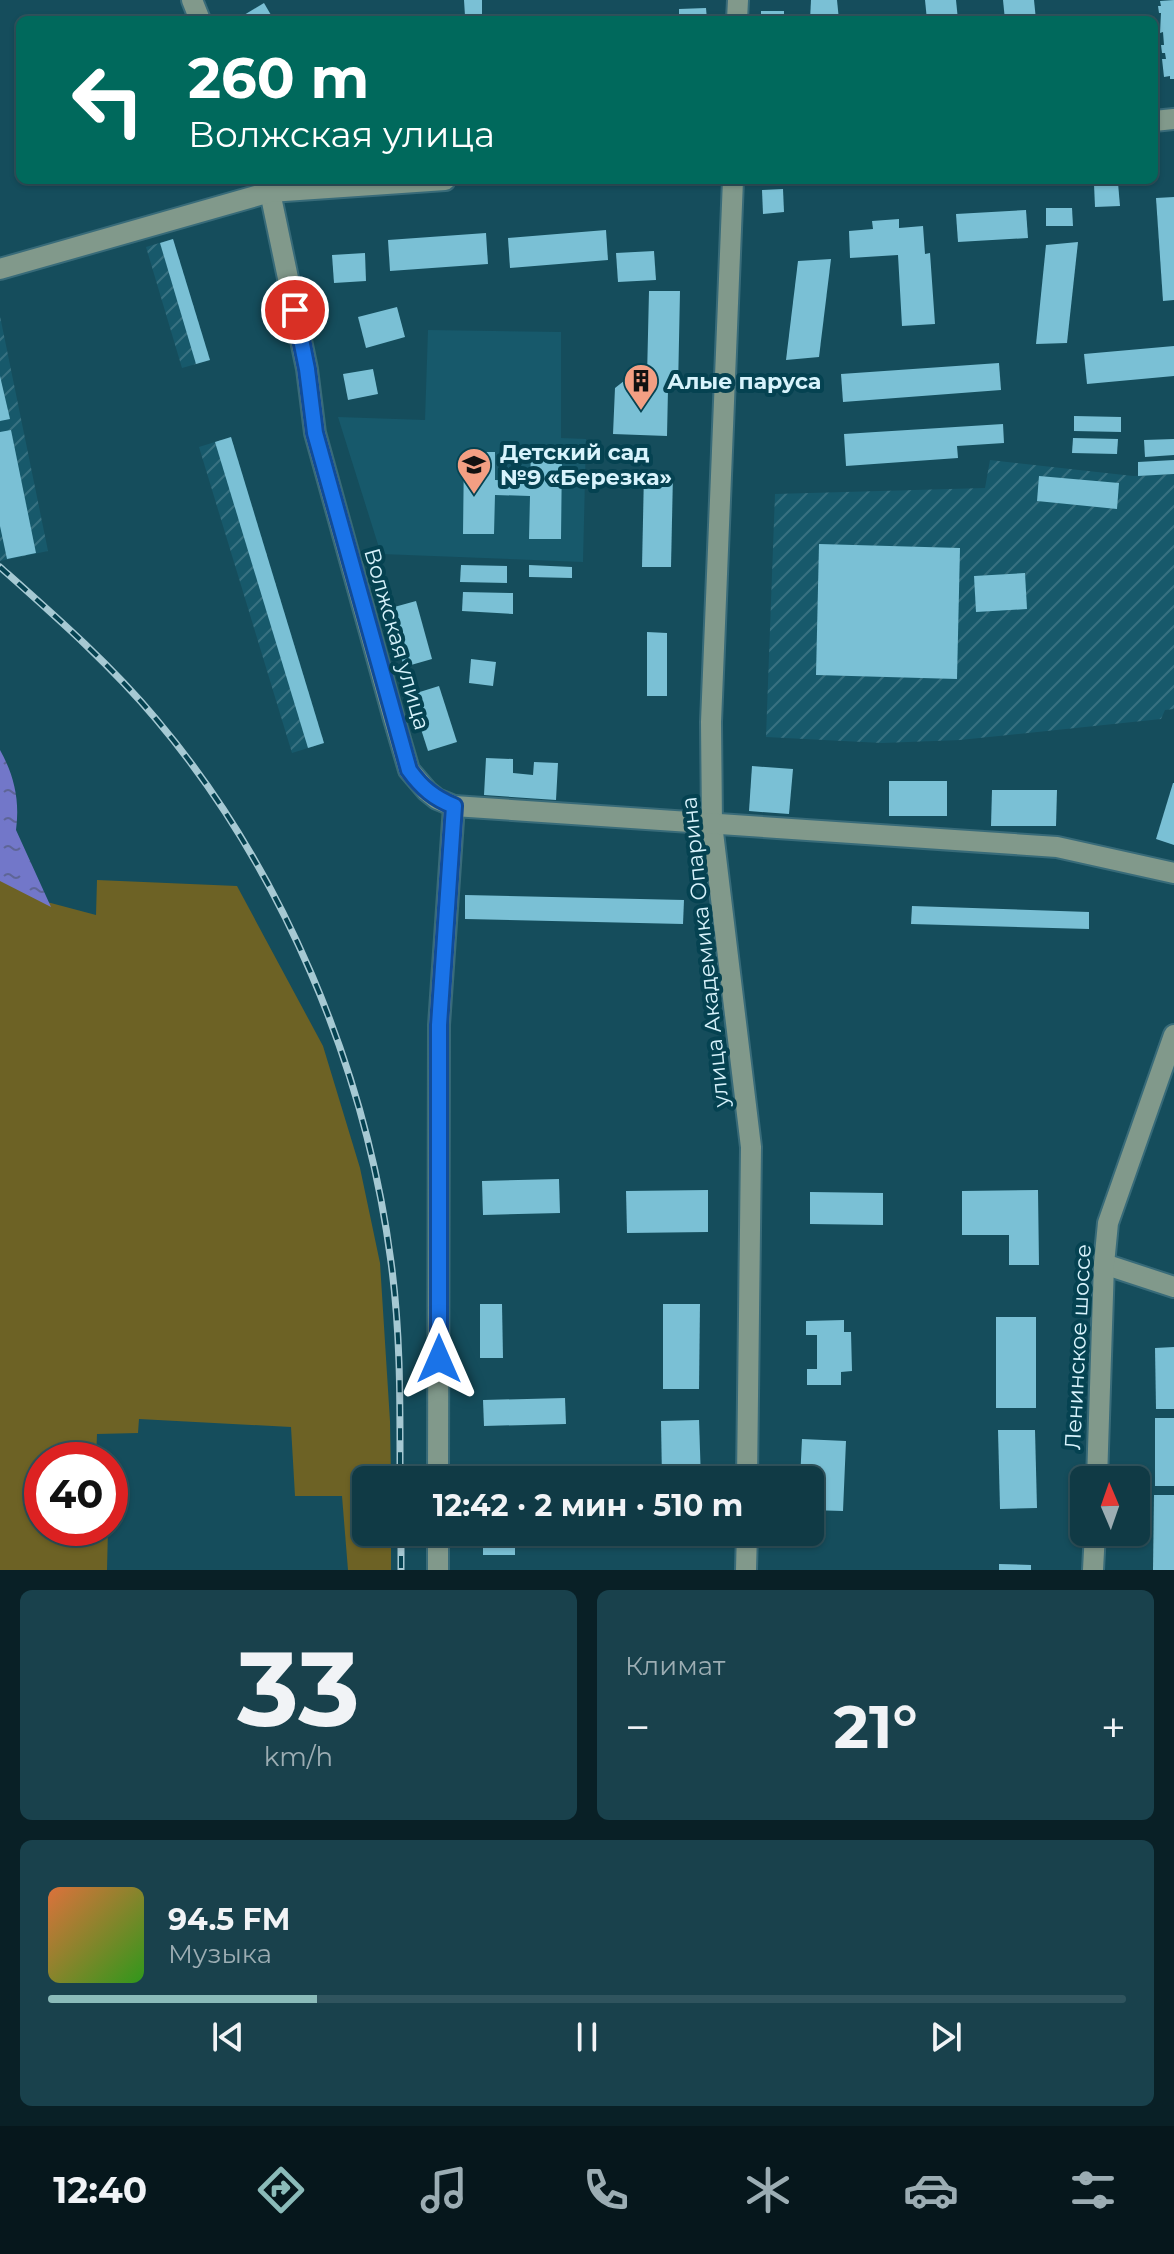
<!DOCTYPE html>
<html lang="ru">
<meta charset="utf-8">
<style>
body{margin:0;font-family:Montserrat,sans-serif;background:#19414c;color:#f1f3f6;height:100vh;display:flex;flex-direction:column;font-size:30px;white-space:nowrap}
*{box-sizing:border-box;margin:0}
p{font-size:26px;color:#9cadb3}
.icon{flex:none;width:44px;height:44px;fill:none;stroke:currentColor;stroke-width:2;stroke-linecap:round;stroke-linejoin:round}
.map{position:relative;height:1570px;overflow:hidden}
.details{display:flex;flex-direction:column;gap:20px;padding:20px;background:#092026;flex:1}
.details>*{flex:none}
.banner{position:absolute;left:16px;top:16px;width:1142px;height:168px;border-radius:12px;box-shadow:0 2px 6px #0004,0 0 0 2px #30545e;background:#00695c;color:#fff;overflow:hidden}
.needle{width:52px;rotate:358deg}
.controls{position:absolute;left:1070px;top:1466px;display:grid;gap:16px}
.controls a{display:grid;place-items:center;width:80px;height:80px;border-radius:12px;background:#103a45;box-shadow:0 2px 6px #0004,0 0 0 2px #30545e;font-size:40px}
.speed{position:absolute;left:24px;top:1442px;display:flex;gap:16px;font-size:40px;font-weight:700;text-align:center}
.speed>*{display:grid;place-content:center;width:104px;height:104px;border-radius:50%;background:#103a45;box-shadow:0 2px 6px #0004,0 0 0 2px #30545e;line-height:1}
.speed .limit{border:12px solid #d22;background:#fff;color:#111}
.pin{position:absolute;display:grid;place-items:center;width:68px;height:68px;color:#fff;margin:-34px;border:4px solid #fff;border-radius:50%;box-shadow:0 2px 8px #0007}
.me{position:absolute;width:88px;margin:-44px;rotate:0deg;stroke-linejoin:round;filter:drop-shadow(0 0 6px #0008)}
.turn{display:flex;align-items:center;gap:28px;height:168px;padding:0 40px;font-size:36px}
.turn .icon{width:104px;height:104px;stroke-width:2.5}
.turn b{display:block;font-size:56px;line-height:68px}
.big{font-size:60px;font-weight:700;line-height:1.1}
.details .tile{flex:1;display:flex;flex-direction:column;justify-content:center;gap:12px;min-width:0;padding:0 28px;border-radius:12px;background:#19414c}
.details .dial{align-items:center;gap:0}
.dial b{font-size:104px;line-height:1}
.song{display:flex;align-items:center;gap:24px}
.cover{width:96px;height:96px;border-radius:12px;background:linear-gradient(135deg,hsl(20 70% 55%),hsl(110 70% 35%))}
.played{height:8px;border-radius:4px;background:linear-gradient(90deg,#8bbbb9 25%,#30545e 25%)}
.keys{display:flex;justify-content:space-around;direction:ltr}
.heat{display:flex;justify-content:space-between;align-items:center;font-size:44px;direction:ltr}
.details .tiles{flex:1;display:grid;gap:20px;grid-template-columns:1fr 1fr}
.tile:last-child{grid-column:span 2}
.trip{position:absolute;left:352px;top:1466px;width:472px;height:80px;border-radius:12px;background:#103a45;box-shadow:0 2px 6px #0004,0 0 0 2px #30545e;font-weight:700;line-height:80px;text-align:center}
.menu{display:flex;height:128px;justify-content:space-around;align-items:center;background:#06171c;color:#9cadb3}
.menu .icon{width:56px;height:56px}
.menu .active{color:#8bbbb9}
.menu b{font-size:36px;color:#f1f3f6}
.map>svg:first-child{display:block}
.built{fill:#17596b}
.industrial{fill:url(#industrial-furrows)}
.garden{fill:#6d6225}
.water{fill:url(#water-ripples)}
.building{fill:#7ac0d5}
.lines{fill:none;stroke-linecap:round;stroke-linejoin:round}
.minor-casing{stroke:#386b79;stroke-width:24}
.minor{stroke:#81998b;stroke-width:20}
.rail-casing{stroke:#a6c9d3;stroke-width:7}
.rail{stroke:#054251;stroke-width:4;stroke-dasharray:12;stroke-linecap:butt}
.route-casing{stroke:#114b97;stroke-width:20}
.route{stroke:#1a73e8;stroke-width:14}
.labels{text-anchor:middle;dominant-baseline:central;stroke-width:8;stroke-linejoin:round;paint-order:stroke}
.poi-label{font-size:22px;font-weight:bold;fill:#d8f3fc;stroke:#054251;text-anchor:start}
.street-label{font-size:22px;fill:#d8f3fc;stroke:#054251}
</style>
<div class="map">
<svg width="1174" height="1570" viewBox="0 0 1174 1570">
<defs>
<pattern id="industrial-furrows" width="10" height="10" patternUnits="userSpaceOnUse" patternTransform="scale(2)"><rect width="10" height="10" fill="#17596b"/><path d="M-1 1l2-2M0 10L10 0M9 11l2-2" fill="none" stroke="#387181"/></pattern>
<pattern id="water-ripples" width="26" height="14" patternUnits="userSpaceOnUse" patternTransform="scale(2)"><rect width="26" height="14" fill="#7277c9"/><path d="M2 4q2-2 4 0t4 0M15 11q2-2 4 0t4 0" fill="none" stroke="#5e6597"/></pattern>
</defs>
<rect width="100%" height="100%" fill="#154d5c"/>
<path class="built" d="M428 330 561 332V438L586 439 583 562 381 554 338 417 425 420Z"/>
<g class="industrial">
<path d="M173 239 210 360 182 368 146 247Z"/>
<path d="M0 316 48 551 0 561Z"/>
<path d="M231 437 324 743 292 753 199 447Z"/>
<path d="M990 460 1133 476 1174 474V709L1165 710 1161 719 960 740 882 743 766 737 775 494 985 488Z"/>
</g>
<path class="garden" d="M0 877 47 902 96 915 97 880 237 886 323 1046 360 1168 380 1263 390 1421 391 1480H366V1532H391V1570H348L342 1496H295L291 1427 139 1419 138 1433 97 1434 96 1460H42V1528H108L107 1570H0Z"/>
<path class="water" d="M0 750C14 775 20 800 16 830L51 907 0 881Z"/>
<g class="building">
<path d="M464 0H482V15L465 16Z"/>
<path d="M811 0H837L839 20H810Z"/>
<path d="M925 0H956L958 20H927Z"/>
<path d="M1003 0H1034L1036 20H1005Z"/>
<path d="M1174 0V79H1170V76L1164 77 1162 59H1166L1165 53H1162L1161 45H1164L1163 32 1160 33 1161 13H1159L1158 6H1161L1160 1Z"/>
<path d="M264 3 271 15 262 20H241L239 18Z"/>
<path d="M706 8 707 20H679V9Z"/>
<rect x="761" y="11" width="23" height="9"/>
<path d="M1118 183 1120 206 1095 207 1094 184Z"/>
<path d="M783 189 784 212 763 214 762 190Z"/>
<path d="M1174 197V300L1163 301 1156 198Z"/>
<path d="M1046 208H1072L1073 226H1046Z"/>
<path d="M1026 210 1028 238 958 242 956 214Z"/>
<path d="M899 219V228L923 226 925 254 930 253 935 324 902 326 898 255 850 258 849 231 873 229 872 221Z"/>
<path d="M606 230 608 260 510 268 508 238Z"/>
<path d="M486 233 488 264 390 271 388 240Z"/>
<path d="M173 239 210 360 196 364 160 243Z"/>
<path d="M1078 242 1067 343 1036 344 1046 245Z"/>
<path d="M654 251 656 280 618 282 616 253Z"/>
<path d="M365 253 366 281 334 283 332 255Z"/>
<path d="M831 259 819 357 786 360 798 261Z"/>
<path d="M649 291H680L678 389H668L667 436 613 434 615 388 629 377H647Z"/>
<path d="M397 307 405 337 366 348 358 317Z"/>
<path d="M1174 346V376L1087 384 1084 354Z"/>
<path d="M999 363 1001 390 843 402 841 374Z"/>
<path d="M373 369 378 394 348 400 343 374Z"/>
<path d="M0 376 10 419 0 421Z"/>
<path d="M1074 416 1121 417V432L1074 431Z"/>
<path d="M1003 424 1004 443 957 446 958 458 846 466 844 434Z"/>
<path d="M11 430 36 553 7 559 0 526V432Z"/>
<path d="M231 437 324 743 308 748 215 442Z"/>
<path d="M1073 438 1118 439 1117 454 1072 453Z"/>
<path d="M1174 439V455L1145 457 1144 440Z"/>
<path d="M464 452H495V480L530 481 531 453 562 454 561 539H529L530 496 495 495 494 534H463Z"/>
<path d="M1174 460V474L1138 476V462Z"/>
<path d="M644 473 673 474 671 567H642Z"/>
<path d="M1039 476 1119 483 1117 509 1037 501Z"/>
<path d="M819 544 960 548 957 679 816 675Z"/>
<path d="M461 565 507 566V583L460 582Z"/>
<path d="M529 565 572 567V578L529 577Z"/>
<path d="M1025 573 1027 609 976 612 974 576Z"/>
<path d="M463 592 513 593V614L462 611Z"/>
<path d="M416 601 432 659 404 667 387 609Z"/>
<path d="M647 632 667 633V696H647Z"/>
<path d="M471 659 496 662 493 686 469 683Z"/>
<path d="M439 686 457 742 428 751 410 695Z"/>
<path d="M486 758 513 759V773L533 775 534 762 558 763 556 800 484 795Z"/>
<path d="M752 766 793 769 789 814 749 811Z"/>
<rect x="889" y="781" width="58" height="35"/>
<path d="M1173 783H1174V845L1156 839Z"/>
<path d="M992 790H1057L1056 826H991Z"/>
<path d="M465 895 684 900 683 924 465 919Z"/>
<path d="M912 906 1089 912V929L911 924Z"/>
<path d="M559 1179 560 1213 483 1215 482 1181Z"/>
<path d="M708 1190V1232L627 1233 626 1191Z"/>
<path d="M1038 1190 1039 1265H1009V1235H962V1191Z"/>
<path d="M810 1192 883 1193V1225L810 1224Z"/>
<path d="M480 1304H502L503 1358H480Z"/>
<path d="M663 1304H700L699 1389H663Z"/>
<rect x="996" y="1317" width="40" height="91"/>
<path d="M844 1320V1332H851L852 1371 841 1372V1385H807V1369H817V1335H806V1321Z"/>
<path d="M1174 1347V1409H1156L1155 1348Z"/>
<path d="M565 1398 566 1424 484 1426 483 1400Z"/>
<rect x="1155" y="1418" width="19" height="68"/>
<path d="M699 1420 701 1480H662L661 1421Z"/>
<path d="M998 1430H1035L1037 1508 1000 1509Z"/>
<path d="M802 1439 846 1441 843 1511 810 1510V1480H800Z"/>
<rect x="483" y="1466" width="32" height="14"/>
<path d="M1154 1495H1174V1570H1153Z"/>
<rect x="483" y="1532" width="32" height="23"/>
<path d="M999 1564 1031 1565V1570H999Z"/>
</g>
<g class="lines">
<defs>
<g id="minor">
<path d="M192 0 200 20"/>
<path d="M737 20 738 0"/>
<path d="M1154 121 1174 119"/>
<path d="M265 180 270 192 307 369 315 433 394 719 409 770 427 791 437 799 454 806 439 1025 438 1480"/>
<path d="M733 180 711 722 712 824 751 1147 747 1480"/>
<path d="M0 269 270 192 445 180"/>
<path d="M454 806 1057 847 1174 873"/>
<path d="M1104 1264 1174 1287"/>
<path d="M1097 1480 1104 1264 1108 1223 1174 1035"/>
<path d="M438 1570V1532"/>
<path d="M746 1570 747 1532"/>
<path d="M1093 1570 1095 1532"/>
</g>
</defs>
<use href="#minor" class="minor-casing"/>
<use href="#minor" class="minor"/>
<defs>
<g id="rail">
<path d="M0 567C54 615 110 664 156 719 282 868 366 1069 391 1262 401 1335 400 1407 400 1480"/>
<path d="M401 1532V1570"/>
</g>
</defs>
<use href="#rail" class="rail-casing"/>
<use href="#rail" class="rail"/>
</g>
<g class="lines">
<defs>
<path id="route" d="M295 310 307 369 315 433 409 770C422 788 434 798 454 806L439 1025V1359"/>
</defs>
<use href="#route" class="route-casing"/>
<use href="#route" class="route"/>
</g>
<defs>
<symbol id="building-pin" viewBox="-11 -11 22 30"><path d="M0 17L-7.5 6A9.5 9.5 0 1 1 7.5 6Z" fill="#f39f83" stroke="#054251"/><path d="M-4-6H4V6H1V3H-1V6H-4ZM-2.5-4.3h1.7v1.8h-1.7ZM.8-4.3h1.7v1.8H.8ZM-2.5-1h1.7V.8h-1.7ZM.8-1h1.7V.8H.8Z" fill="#111"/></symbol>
<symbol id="school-pin" viewBox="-11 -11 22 30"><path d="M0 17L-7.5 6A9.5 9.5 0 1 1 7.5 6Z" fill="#f39f83" stroke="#054251"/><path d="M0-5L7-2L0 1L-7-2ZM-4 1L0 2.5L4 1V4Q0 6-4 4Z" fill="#111"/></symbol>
</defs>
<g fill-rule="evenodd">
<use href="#building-pin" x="621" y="361" width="40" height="54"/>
<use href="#school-pin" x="454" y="445" width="40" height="54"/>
</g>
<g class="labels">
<g class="poi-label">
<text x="667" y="381">Алые паруса</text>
<text x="500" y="452">Детский сад<tspan x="500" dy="25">№9 «Березка»</tspan></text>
</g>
<g class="street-label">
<text transform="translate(397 639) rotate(74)">Волжская улица</text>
<text transform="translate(705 952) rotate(-96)">улица Академика Опарина</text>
<text transform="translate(1078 1347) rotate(-87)">Ленинское шоссе</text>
</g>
</g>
</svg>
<div class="controls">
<a><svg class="needle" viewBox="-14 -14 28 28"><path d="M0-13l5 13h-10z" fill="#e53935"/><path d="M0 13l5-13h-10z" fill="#9cadb3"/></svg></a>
</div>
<div class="speed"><div class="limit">40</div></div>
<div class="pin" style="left:295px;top:310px;background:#d93025"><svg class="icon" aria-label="arrive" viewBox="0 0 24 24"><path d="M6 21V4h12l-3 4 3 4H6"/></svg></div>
<svg class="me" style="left:439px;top:1359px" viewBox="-20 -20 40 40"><path d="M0-17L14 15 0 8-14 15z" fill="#1a73e8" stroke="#fff" stroke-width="4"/></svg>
<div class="trip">12:42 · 2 мин · 510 m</div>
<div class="banner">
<div class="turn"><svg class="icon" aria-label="left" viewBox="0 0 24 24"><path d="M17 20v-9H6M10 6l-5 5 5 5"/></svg><div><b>260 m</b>Волжская улица</div></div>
</div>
</div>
<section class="details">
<div class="tiles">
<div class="tile dial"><b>33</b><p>km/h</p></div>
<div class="tile"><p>Климат</p>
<div class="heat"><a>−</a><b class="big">21°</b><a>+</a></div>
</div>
<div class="tile">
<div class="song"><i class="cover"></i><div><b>94.5 FM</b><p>Музыка</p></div></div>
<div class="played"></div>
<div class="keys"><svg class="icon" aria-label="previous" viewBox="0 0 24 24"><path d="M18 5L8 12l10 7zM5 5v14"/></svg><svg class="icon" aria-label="pause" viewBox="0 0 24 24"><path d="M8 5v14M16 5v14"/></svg><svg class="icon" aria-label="next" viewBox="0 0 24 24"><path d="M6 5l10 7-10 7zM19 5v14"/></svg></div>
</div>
</div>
</section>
<nav class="menu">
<b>12:40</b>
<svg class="icon active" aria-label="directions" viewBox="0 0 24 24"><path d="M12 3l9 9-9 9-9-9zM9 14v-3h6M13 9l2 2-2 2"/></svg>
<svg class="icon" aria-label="music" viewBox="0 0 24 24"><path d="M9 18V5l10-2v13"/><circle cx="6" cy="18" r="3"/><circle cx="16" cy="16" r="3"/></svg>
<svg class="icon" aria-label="phone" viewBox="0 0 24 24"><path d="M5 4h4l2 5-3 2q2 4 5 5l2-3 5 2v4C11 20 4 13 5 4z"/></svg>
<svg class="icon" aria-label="climate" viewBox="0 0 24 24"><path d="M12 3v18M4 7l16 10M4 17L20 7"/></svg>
<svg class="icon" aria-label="car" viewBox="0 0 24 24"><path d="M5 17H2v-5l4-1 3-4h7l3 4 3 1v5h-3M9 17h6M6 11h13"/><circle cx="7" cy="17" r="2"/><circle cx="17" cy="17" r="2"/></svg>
<svg class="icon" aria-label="filters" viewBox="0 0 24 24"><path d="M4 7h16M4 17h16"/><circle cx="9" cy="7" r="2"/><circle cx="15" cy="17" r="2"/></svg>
</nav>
